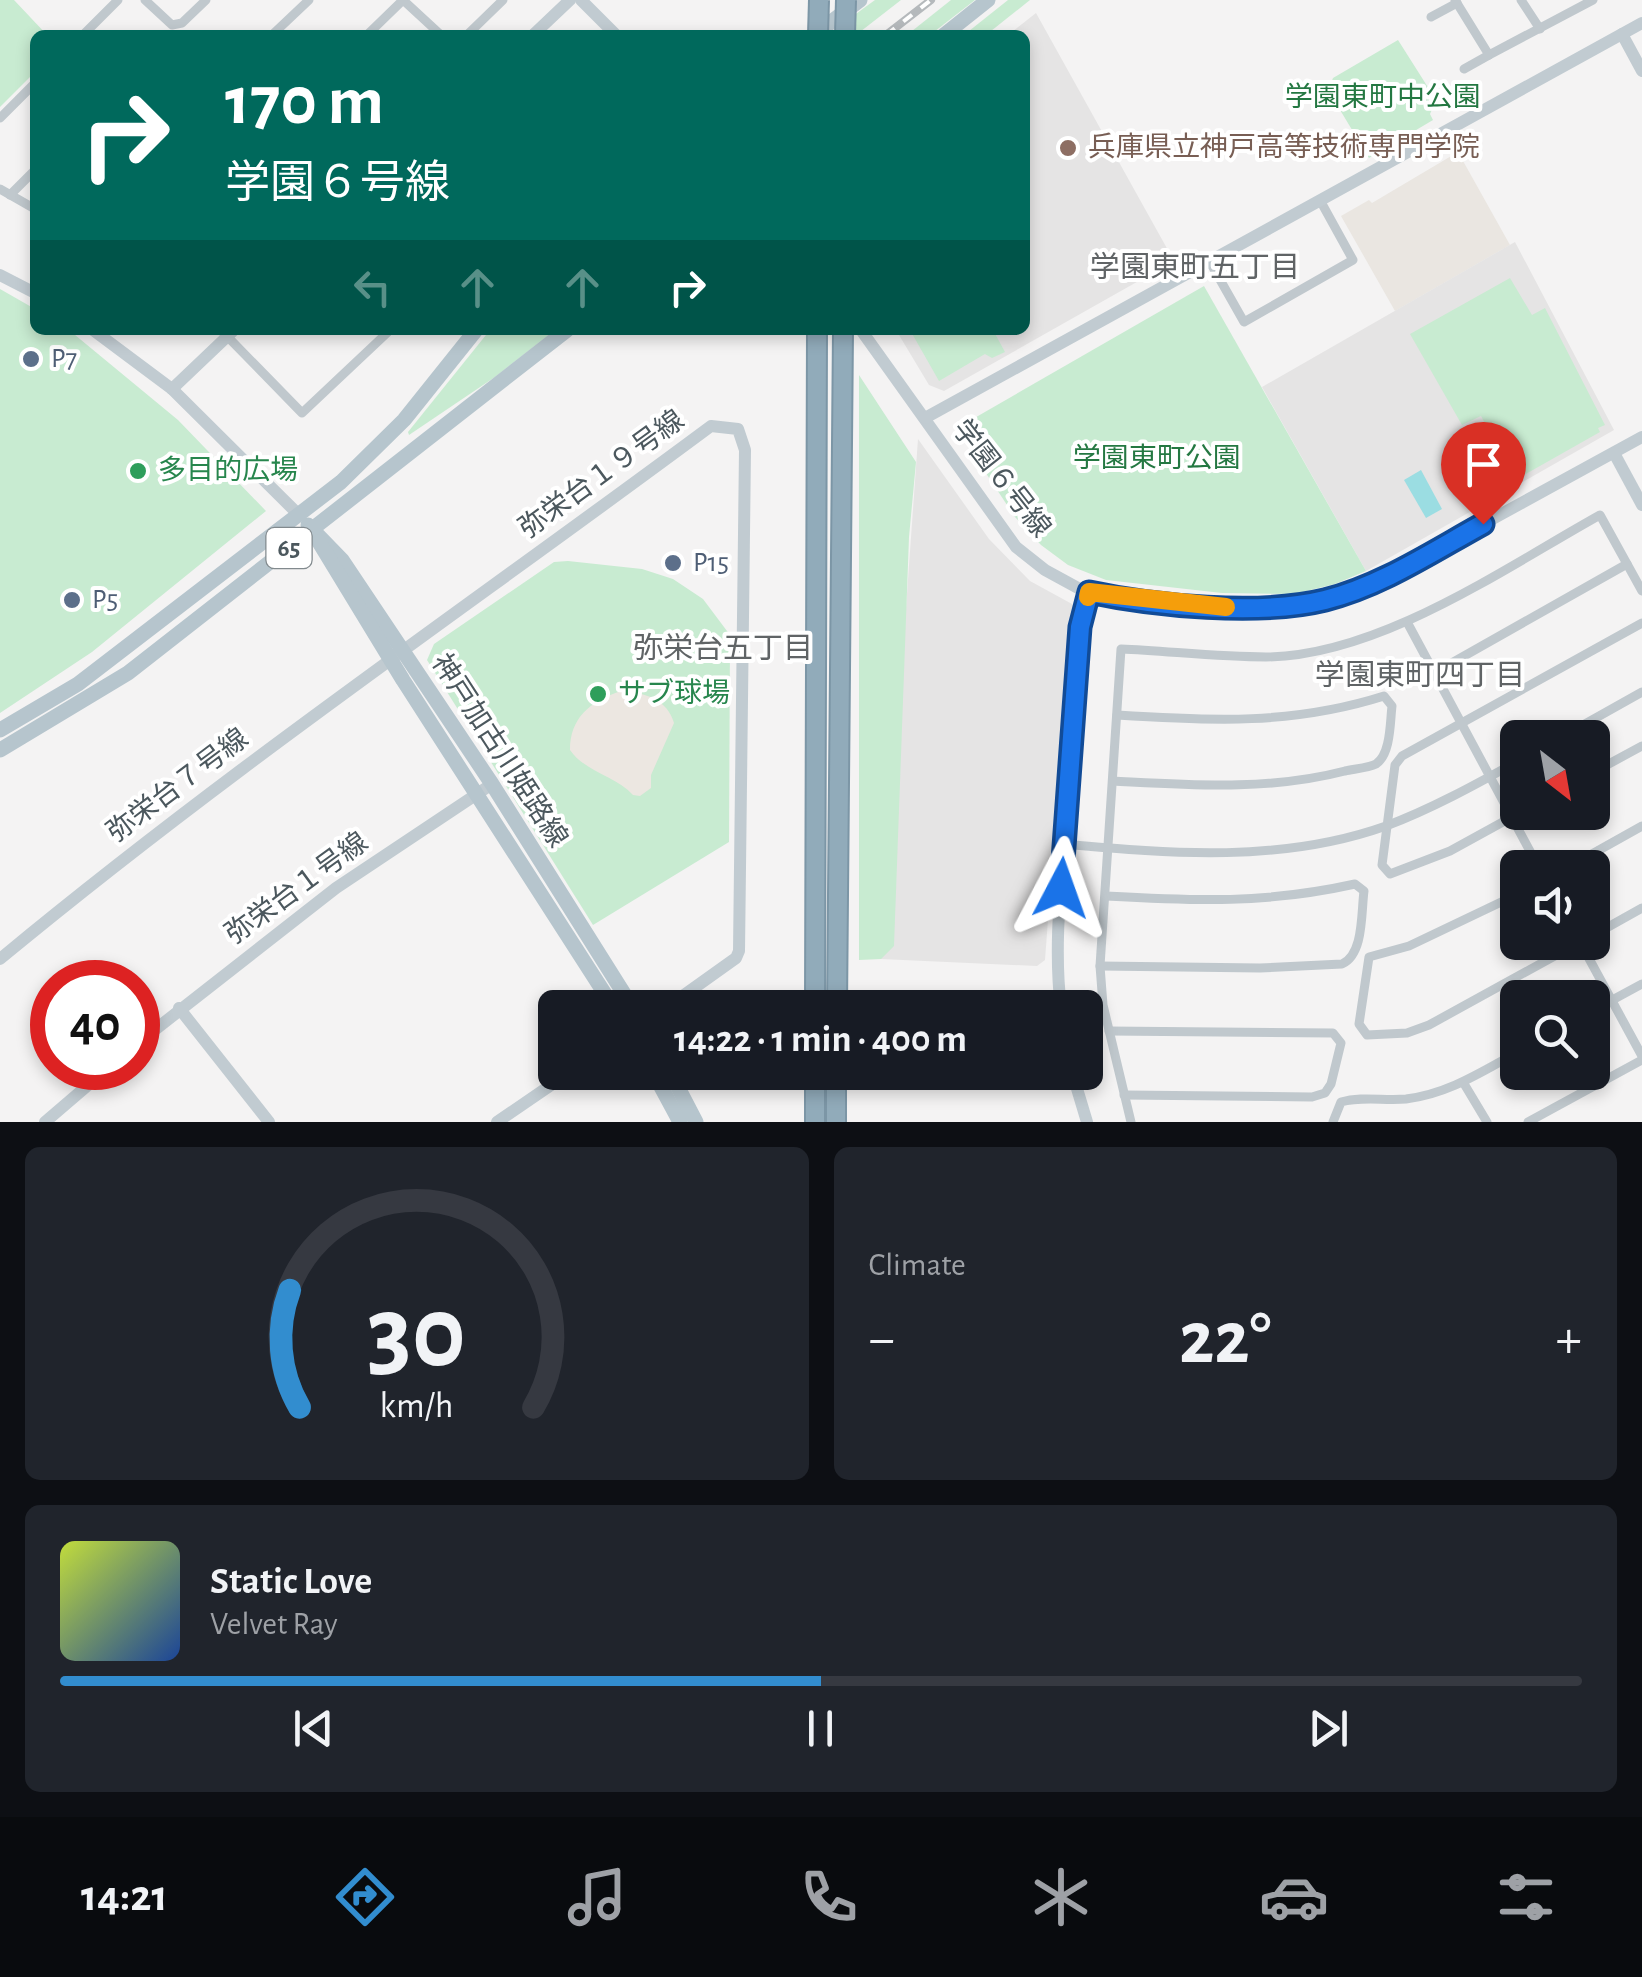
<!DOCTYPE html>
<meta charset="utf-8">
<style>
body{margin:0;font-family:"Alegreya Sans","Noto Sans JP",sans-serif;background:#20242c;color:#f1f3f6;height:100vh;display:flex;flex-direction:column;font-size:38px;white-space:nowrap}
*{box-sizing:border-box;margin:0}
p{font-size:32px;color:#9ea1a6}
.icon{flex:none;width:55px;height:55px;fill:none;stroke:currentColor;stroke-width:2;stroke-linecap:round;stroke-linejoin:round}
.map{position:relative;height:1122px;overflow:hidden}
.details{display:flex;flex-direction:column;gap:25px;padding:25px;background:#0d0f14;flex:1}
.details>*{flex:none}
.top-card{position:absolute;left:30px;top:30px;width:1000px;height:305px;border-radius:15px;box-shadow:0 5px 15px #0003;background:#00695c;color:#fff;overflow:hidden}
.needle{width:65px;rotate:149deg}
.tools{position:absolute;left:1500px;top:720px;display:grid;gap:20px}
.tools a{display:grid;place-items:center;width:110px;height:110px;border-radius:15px;background:#171b24;box-shadow:0 5px 15px #0003;font-size:50px}
.speed{position:absolute;left:30px;top:960px;display:flex;gap:20px;font-size:50px;font-weight:700;text-align:center}
.speed>*{display:grid;place-content:center;width:130px;height:130px;border-radius:50%;background:#171b24;box-shadow:0 5px 15px #0003;line-height:1}
.speed .limit{border:15px solid #d22;background:#fff;color:#111}
.pin{position:absolute;display:grid;place-items:center;width:85px;height:85px;color:#fff;margin:-102px -42px;border-radius:50% 50% 50% 0;rotate:-45deg;box-shadow:0 0 10px #0007}
.pin .icon{rotate:45deg}
.me{position:absolute;width:110px;margin:-55px;rotate:4deg;stroke-linejoin:round;filter:drop-shadow(0 0 8px #0008)}
.turn{display:flex;align-items:center;gap:35px;height:210px;padding:0 30px;font-size:45px}
.turn .icon{width:130px;height:130px;stroke-width:2.5}
.turn b{display:block;font-size:70px;line-height:85px}
.lanes{display:flex;align-items:center;height:95px;padding:0 30px;background:#0003;justify-content:center;gap:50px;direction:ltr}
.lanes .off{opacity:.35}
.big{font-size:75px;font-weight:700;line-height:1.1}
.details .card{flex:1;display:flex;flex-direction:column;justify-content:center;gap:15px;min-width:0;padding:0 35px;border-radius:15px;background:#20242c}
.details .dial{align-items:center;gap:0}
.dial svg{height:260px;overflow:visible;fill:none;stroke:#363941;stroke-width:7;stroke-linecap:round;text-anchor:middle}
.dial text{fill:#f1f3f6;stroke:none}
.song{display:flex;align-items:center;gap:30px}
.cover{width:120px;height:120px;border-radius:15px;background:linear-gradient(135deg,hsl(70 70% 55%),hsl(220 70% 35%))}
.played{height:10px;border-radius:5px;background:linear-gradient(90deg,#328dcf 50%,#363941 50%)}
.keys{display:flex;justify-content:space-around;direction:ltr}
.heat{display:flex;justify-content:space-between;align-items:center;font-size:55px;direction:ltr}
.details .tiles{flex:1;display:grid;gap:25px;grid-template-columns:1fr 1fr}
.card:last-child{grid-column:span 2}
.trip{position:absolute;left:538px;top:990px;width:565px;height:100px;border-radius:15px;background:#171b24;box-shadow:0 5px 15px #0003;font-weight:700;line-height:100px;text-align:center}
.menu{display:flex;height:160px;justify-content:space-around;align-items:center;background:#090b0e;color:#9ea1a6}
.menu .icon{width:70px;height:70px}
.menu .current{color:#328dcf}
.menu b{font-size:45px;color:#f1f3f6}
.map>svg:first-child{display:block}
.commercial{fill:#eae6e1}
.education{fill:#e5e4e4}
.green{fill:#c8ebd1}
.sand{fill:#ece7e1}
.water{fill:#9bdde2}
.lines{fill:none;stroke-linecap:round;stroke-linejoin:round}
.highway-casing{stroke:#7c96a6;stroke-width:22}
.street{stroke:#c0c8cd;stroke-width:9}
.secondary{stroke:#c1cbd1;stroke-width:12}
.primary{stroke:#b6c5cd;stroke-width:15}
.highway{stroke:#91abba;stroke-width:18}
.rail-casing{stroke:#b5b9bc;stroke-width:8}
.rail{stroke:#fff;stroke-width:4;stroke-dasharray:11;stroke-linecap:butt}
.highway-bridge-casing{stroke:#7c96a6;stroke-width:22;stroke-linecap:butt}
.highway-bridge{stroke:#91abba;stroke-width:18}
.route-casing{stroke:#114b97;stroke-width:25}
.route{stroke:#1a73e8;stroke-width:18}
.slow{stroke:#f59e0b;stroke-width:18}
.education-dot{fill:#8d6e63;stroke:#fff;stroke-width:4}
.service-dot{fill:#5c6f8a;stroke:#fff;stroke-width:4}
.leisure-dot{fill:#2e9e5b;stroke:#fff;stroke-width:4}
.labels{text-anchor:middle;dominant-baseline:central;stroke-width:8;stroke-linejoin:round;paint-order:stroke}
.shield{fill:#fff;stroke:#828a8e;stroke-width:2.5}
.shield-label{font-size:25px;font-weight:bold;fill:#4c585e}
.park-label{font-size:28px;fill:#247842;stroke:#fff}
.education-label{font-size:28px;fill:#785e54;stroke:#fff;text-anchor:start}
.service-label{font-size:28px;fill:#4e5e75;stroke:#fff;text-anchor:start}
.leisure-label{font-size:28px;fill:#27864d;stroke:#fff;text-anchor:start}
.street-label{font-size:28px;fill:#4c585e;stroke:#fff}
.neighbourhood-label{font-size:30px;fill:#606466;stroke:#fff}
</style>
<div class="map">
<svg width="1642" height="1122" viewBox="0 0 1642 1122">
<rect width="100%" height="100%" fill="#f4f3f3"/>
<path class="commercial" d="M1458 152 1510 245 1395 311 1341 216 1369 200 1372 203Z"/>
<g class="education">
<path d="M1036 13 1174 261 944 391 929 385 896 330H1025V35H1008Z"/>
<path d="M1515 242 1614 430 1366 571 1262 387Z"/>
<path d="M918 439 989 539 1030 581 1072 604 1075 610 1060 758 1045 960 1037 966 881 959Z"/>
</g>
<g class="green">
<path d="M0 0H14L47 35H35V72L0 107Z"/>
<path d="M875 0H901L856 35H827Z"/>
<path d="M951 0H975L930 35H907Z"/>
<path d="M1008 0H1030L986 35H964Z"/>
<path d="M1398 40 1436 100 1430 114 1433 120 1369 158 1328 90 1333 78Z"/>
<path d="M1510 278 1532 315 1545 308 1605 425 1598 428 1600 432 1515 480 1481 416 1462 425 1410 334Z"/>
<path d="M1204 286 1366 571 1335 584 1294 594 1222 593 1106 580 1068 565 1041 545 1015 517 960 434 964 424Z"/>
<path d="M0 289 35 309V330H69L178 420 266 511 92 652 0 713Z"/>
<path d="M490 330H555L495 377 409 435 408 432Z"/>
<path d="M910 330H993L1005 352 992 358 985 354 939 381Z"/>
<path d="M859 375 916 462 909 537 894 946 881 959 859 960Z"/>
<path d="M568 561 642 569 673 579 703 599 730 635 729 842 593 925 427 660 434 644 554 562Z"/>
</g>
<path class="sand" d="M618 692C642 691 667 698 674 723L651 775V788L640 796 633 795C616 776 585 772 570 750 570 718 590 702 618 692Z"/>
<path class="water" d="M1421 470 1442 509 1426 518 1404 480Z"/>
<g class="lines">
<defs>
<g id="highway">
<path d="M815 1008 817 330"/>
<path d="M837 1008 843 330"/>
<path d="M815 1072V1122"/>
<path d="M836 1072V1122"/>
</g>
</defs>
<use href="#highway" class="highway-casing"/>
<g class="street">
<path d="M145 0 172 25 182 23 206 0"/>
<path d="M403 0 441 35"/>
<path d="M1455 0 1489 55 1593 0"/>
<path d="M1521 0 1540 29"/>
<path d="M1431 17 1457 3"/>
<path d="M83 35 118 0"/>
<path d="M272 35 309 0"/>
<path d="M367 35 403 0"/>
<path d="M467 35 503 0"/>
<path d="M1464 69 1489 55"/>
<path d="M0 118 35 83"/>
<path d="M0 189 35 209"/>
<path d="M10 195 35 170"/>
<path d="M1210 262 1244 322 1353 260 1321 202"/>
<path d="M221 330 302 413 388 332 386 330"/>
<path d="M1407 622 1539 868"/>
<path d="M1434 673 1627 564"/>
<path d="M1560 738 1642 692"/>
<path d="M1592 773 1642 746"/>
<path d="M1113 781C1192 785 1268 791 1345 771 1354 769 1368 768 1376 764 1391 754 1390 722 1392 706L1384 696C1293 725 1211 721 1117 715"/>
<path d="M1521 812 1450 851 1390 874 1382 865 1395 765 1402 756 1642 623"/>
<path d="M1064 844C1172 854 1282 863 1386 826 1431 809 1475 785 1518 761"/>
<path d="M1567 868 1642 826"/>
<path d="M1518 894 1409 946 1369 957 1359 1024 1367 1035 1407 1033 1429 1025 1580 942"/>
<path d="M1592 936 1642 908"/>
<path d="M1580 942 1642 1056"/>
<path d="M1100 966 1260 968 1342 964C1364 954 1361 913 1364 891L1355 884C1265 904 1196 901 1106 896"/>
<path d="M1592 1011 1642 984"/>
<path d="M1109 1031 1333 1033 1341 1043 1331 1084 1325 1093 1312 1097 1124 1095"/>
<path d="M1463 1082 1487 1122"/>
<path d="M1131 1122 1103 1005 1100 966 1121 649C1168 651 1218 657 1266 657 1379 656 1503 569 1600 515L1642 591"/>
<path d="M1333 1122 1341 1102C1362 1096 1384 1101 1406 1099 1448 1094 1481 1072 1518 1052"/>
<path d="M1528 1122 1642 1060"/>
</g>
<g class="secondary">
<path d="M581 0 616 35"/>
<path d="M1622 34 1642 71"/>
<path d="M533 35 570 0"/>
<path d="M0 275 35 293"/>
<path d="M93 330 172 389 299 515"/>
<path d="M861 330 1016 547 1045 570 1078 588 1112 597 1264 610 1325 600 1381 580 1642 437"/>
<path d="M172 389 234 330"/>
<path d="M925 418 1642 23"/>
<path d="M1614 453 1642 505"/>
<path d="M0 959C228 770 473 603 711 426L738 429 745 450 739 951 736 958 666 1008"/>
<path d="M179 1008 269 1122"/>
<path d="M1061 1008C1053 944 1062 879 1066 815 1070 741 1071 664 1089 592"/>
<path d="M138 1043 336 888 492 784"/>
<path d="M1072 1072 1087 1122"/>
<path d="M45 1122 108 1068"/>
<path d="M497 1122 570 1072"/>
</g>
<g class="primary">
<path d="M814 35 860 0"/>
<path d="M944 35 988 0"/>
<path d="M308 525 342 560 492 784 633 1008"/>
<path d="M319 542 403 680 614 1008"/>
<path d="M0 730 78 684 341 482 404 420 476 330"/>
<path d="M0 750 128 673 567 330"/>
<path d="M653 1072 680 1122"/>
<path d="M670 1072 696 1122"/>
</g>
<use href="#highway" class="highway"/>
<defs>
<path id="rail" d="M886 35 931 0"/>
</defs>
<use href="#rail" class="rail-casing"/>
<use href="#rail" class="rail"/>
<defs>
<g id="highway-bridge">
<path d="M818 35 819 0"/>
<path d="M845 35 846 0"/>
</g>
</defs>
<use href="#highway-bridge" class="highway-bridge-casing"/>
<use href="#highway-bridge" class="highway-bridge"/>
</g>
<g class="lines">
<defs>
<path id="route" d="M1061 888 1080 627 1089 592C1154 606 1260 616 1325 600 1381 586 1432 552 1483 524"/>
</defs>
<use href="#route" class="route-casing"/>
<use href="#route" class="route"/>
<path class="slow" d="M1088 597 1089 592 1226 607"/>
</g>
<circle class="education-dot" cx="1068" cy="148" r="10"/>
<g class="service-dot">
<circle cx="31" cy="359" r="10"/>
<circle cx="673" cy="563" r="10"/>
<circle cx="72" cy="600" r="10"/>
</g>
<g class="leisure-dot">
<circle cx="138" cy="471" r="10"/>
<circle cx="598" cy="694" r="10"/>
</g>
<g class="labels">
<rect class="shield" x="266.5" y="528" width="45" height="40" rx="8"/>
<g class="shield-label">
<text x="289" y="548">65</text>
</g>
<g class="park-label">
<text x="1383" y="98">学園東町中公園</text>
<text x="1157" y="459">学園東町公園</text>
</g>
<g class="education-label">
<text x="1088" y="148">兵庫県立神戸高等技術専門学院</text>
</g>
<g class="service-label">
<text x="51" y="359">P7</text>
<text x="693" y="563">P15</text>
<text x="92" y="600">P5</text>
</g>
<g class="leisure-label">
<text x="158" y="471">多目的広場</text>
<text x="618" y="694">サブ球場</text>
</g>
<g class="street-label">
<text transform="translate(602 475) rotate(-36)">弥栄台１９号線</text>
<text transform="translate(1001 479) rotate(52)">学園６号線</text>
<text transform="translate(499 751) rotate(57)">神戸加古川姫路線</text>
<text transform="translate(178 786) rotate(-37)">弥栄台７号線</text>
<text transform="translate(297 889) rotate(-36)">弥栄台１号線</text>
</g>
<g class="neighbourhood-label">
<text x="1195" y="268">学園東町五丁目</text>
<text x="723" y="649">弥栄台五丁目</text>
<text x="1420" y="676">学園東町四丁目</text>
</g>
</g>
</svg>
<div class="tools">
<a><svg class="needle" viewBox="-14 -14 28 28"><path d="M0-13l5 13h-10z" fill="#e53935"/><path d="M0 13l5-13h-10z" fill="#9ea1a6"/></svg></a>
<a><svg class="icon" aria-label="sound" viewBox="0 0 24 24"><path d="M4 9h4l5-4v14l-5-4H4zM17 9q2 3 0 6"/></svg></a>
<a><svg class="icon" aria-label="search" viewBox="0 0 24 24"><circle cx="10" cy="10" r="6"/><path d="M15 15l6 6"/></svg></a>
</div>
<div class="speed"><div class="limit">40</div></div>
<div class="pin" style="left:1483px;top:524px;background:#d93025"><svg class="icon" aria-label="arrive" viewBox="0 0 24 24"><path d="M6 21V4h12l-3 4 3 4H6"/></svg></div>
<svg class="me" style="left:1061px;top:888px" viewBox="-20 -20 40 40"><path d="M0-17L14 15 0 8-14 15z" fill="#1a73e8" stroke="#fff" stroke-width="4"/></svg>
<div class="trip">14:22 · 1 min · 400 m</div>
<div class="top-card">
<div class="turn"><svg class="icon" aria-label="right" viewBox="0 0 24 24"><path d="M7 20v-9h11M14 6l5 5-5 5"/></svg><div><b>170 m</b>学園６号線</div></div>
<div class="lanes"><svg class="icon off" aria-label="left" viewBox="0 0 24 24"><path d="M17 20v-9H6M10 6l-5 5 5 5"/></svg><svg class="icon off" aria-label="ahead" viewBox="0 0 24 24"><path d="M12 20V5M6 11l6-6 6 6"/></svg><svg class="icon off" aria-label="ahead" viewBox="0 0 24 24"><path d="M12 20V5M6 11l6-6 6 6"/></svg><svg class="icon" aria-label="right" viewBox="0 0 24 24"><path d="M7 20v-9h11M14 6l5 5-5 5"/></svg></div>
</div>
</div>
<section class="details">
<div class="tiles">
<div class="card dial"><svg viewBox="0 0 100 80">
<path d="M14 69A42 42 0 1 1 86 69"/>
<path d="M14 69A42 42 0 0 1 11 33" stroke="#328dcf"/>
<text x="50" y="56" font-size="32" font-weight="700">30</text>
<text x="50" y="72" font-size="11">km/h</text>
</svg></div>
<div class="card"><p>Climate</p>
<div class="heat"><a>−</a><b class="big">22°</b><a>+</a></div>
</div>
<div class="card">
<div class="song"><i class="cover"></i><div><b>Static Love</b><p>Velvet Ray</p></div></div>
<div class="played"></div>
<div class="keys"><svg class="icon" aria-label="previous" viewBox="0 0 24 24"><path d="M18 5L8 12l10 7zM5 5v14"/></svg><svg class="icon" aria-label="pause" viewBox="0 0 24 24"><path d="M8 5v14M16 5v14"/></svg><svg class="icon" aria-label="next" viewBox="0 0 24 24"><path d="M6 5l10 7-10 7zM19 5v14"/></svg></div>
</div>
</div>
</section>
<nav class="menu">
<b>14:21</b>
<svg class="icon current" aria-label="directions" viewBox="0 0 24 24"><path d="M12 3l9 9-9 9-9-9zM9 14v-3h6M13 9l2 2-2 2"/></svg>
<svg class="icon" aria-label="music" viewBox="0 0 24 24"><path d="M9 18V5l10-2v13"/><circle cx="6" cy="18" r="3"/><circle cx="16" cy="16" r="3"/></svg>
<svg class="icon" aria-label="phone" viewBox="0 0 24 24"><path d="M5 4h4l2 5-3 2q2 4 5 5l2-3 5 2v4C11 20 4 13 5 4z"/></svg>
<svg class="icon" aria-label="climate" viewBox="0 0 24 24"><path d="M12 3v18M4 7l16 10M4 17L20 7"/></svg>
<svg class="icon" aria-label="car" viewBox="0 0 24 24"><path d="M5 17H2v-5l4-1 3-4h7l3 4 3 1v5h-3M9 17h6M6 11h13"/><circle cx="7" cy="17" r="2"/><circle cx="17" cy="17" r="2"/></svg>
<svg class="icon" aria-label="filters" viewBox="0 0 24 24"><path d="M4 7h16M4 17h16"/><circle cx="9" cy="7" r="2"/><circle cx="15" cy="17" r="2"/></svg>
</nav>
